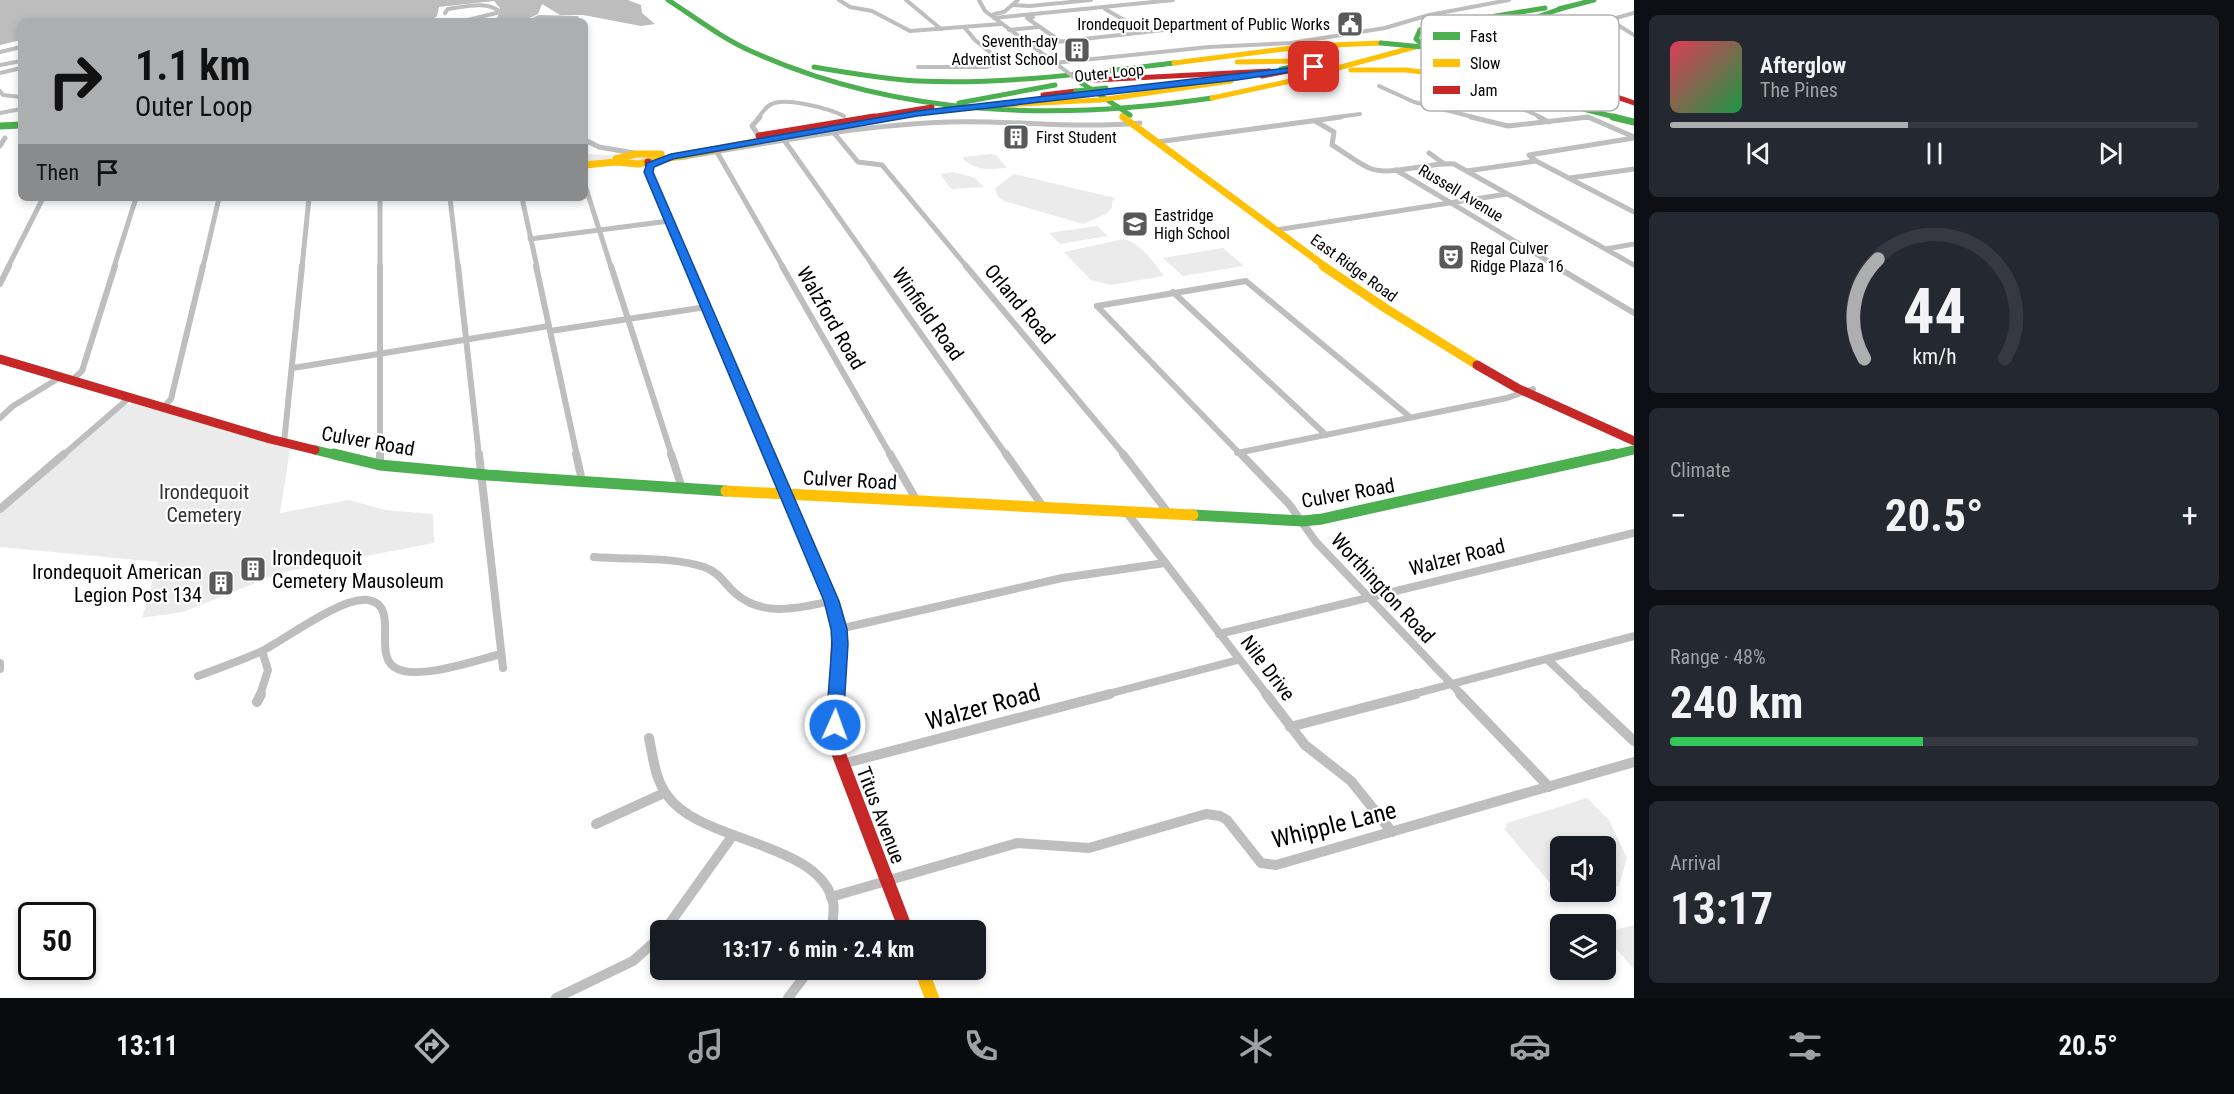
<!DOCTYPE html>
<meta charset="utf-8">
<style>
body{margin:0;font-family:"Roboto Condensed",sans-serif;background:#242831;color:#f1f3f6;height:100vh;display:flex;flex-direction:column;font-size:22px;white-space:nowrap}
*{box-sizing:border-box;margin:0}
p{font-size:20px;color:#9ea1a6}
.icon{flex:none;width:33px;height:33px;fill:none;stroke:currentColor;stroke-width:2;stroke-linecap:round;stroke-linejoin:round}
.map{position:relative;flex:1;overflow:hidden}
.sheet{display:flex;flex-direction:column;gap:15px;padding:15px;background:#0d0f14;width:600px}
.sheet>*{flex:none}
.banner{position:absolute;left:18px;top:18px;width:570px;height:183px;border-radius:9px;box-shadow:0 3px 9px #0003;background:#adaeaf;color:#111;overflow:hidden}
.controls{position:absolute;left:1550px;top:836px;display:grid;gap:12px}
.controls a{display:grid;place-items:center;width:66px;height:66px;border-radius:9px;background:#171b24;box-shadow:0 3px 9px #0003;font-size:30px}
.speed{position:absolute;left:18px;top:902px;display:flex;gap:12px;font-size:30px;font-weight:700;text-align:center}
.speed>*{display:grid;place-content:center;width:78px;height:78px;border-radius:50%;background:#171b24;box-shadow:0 3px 9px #0003;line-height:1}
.speed .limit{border:3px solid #111;border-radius:9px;background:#fff;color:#111}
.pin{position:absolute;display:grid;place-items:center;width:51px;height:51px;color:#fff;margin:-26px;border-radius:12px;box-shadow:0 3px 9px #0006}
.me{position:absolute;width:66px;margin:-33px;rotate:2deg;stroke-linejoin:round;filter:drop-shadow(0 0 4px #0008)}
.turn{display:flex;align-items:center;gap:21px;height:126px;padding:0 18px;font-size:27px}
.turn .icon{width:78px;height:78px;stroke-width:2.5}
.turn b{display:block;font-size:42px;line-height:51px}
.then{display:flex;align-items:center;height:57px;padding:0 18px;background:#0003;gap:12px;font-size:22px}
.big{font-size:45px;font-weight:700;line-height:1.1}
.sheet .tile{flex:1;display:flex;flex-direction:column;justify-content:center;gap:9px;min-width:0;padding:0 21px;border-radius:9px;background:#242831}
.sheet .dial{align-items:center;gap:0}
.dial svg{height:156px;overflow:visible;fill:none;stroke:#363941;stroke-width:7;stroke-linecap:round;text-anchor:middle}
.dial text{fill:#f1f3f6;stroke:none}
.song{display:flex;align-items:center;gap:18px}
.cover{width:72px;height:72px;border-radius:9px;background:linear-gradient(135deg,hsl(350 70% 55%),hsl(140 70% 35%))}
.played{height:6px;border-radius:3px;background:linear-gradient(90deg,#adaeaf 45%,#363941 45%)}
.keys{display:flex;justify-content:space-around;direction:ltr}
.heat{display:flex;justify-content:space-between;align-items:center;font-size:33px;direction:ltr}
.charge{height:9px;border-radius:4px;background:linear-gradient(90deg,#34c759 48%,#363941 0)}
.trip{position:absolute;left:650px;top:920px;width:336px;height:60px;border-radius:9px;background:#171b24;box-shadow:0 3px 9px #0003;font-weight:700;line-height:60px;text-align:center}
.tab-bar{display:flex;height:96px;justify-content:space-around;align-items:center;background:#090b0e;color:#9ea1a6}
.tab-bar .icon{width:42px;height:42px}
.tab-bar .on{color:#adaeaf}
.tab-bar b{font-size:27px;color:#f1f3f6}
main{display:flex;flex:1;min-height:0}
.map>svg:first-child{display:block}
.green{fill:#ebebeb}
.water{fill:#bdbdbd}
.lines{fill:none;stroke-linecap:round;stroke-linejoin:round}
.street-far4{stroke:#bebebe;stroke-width:4}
.street-far3{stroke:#bebebe;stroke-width:5}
.street-far2{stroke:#bebebe;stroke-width:6}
.street-far1{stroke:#bebebe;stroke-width:8}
.street{stroke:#bebebe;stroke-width:10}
.fast-far3{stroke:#4caf50;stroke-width:5}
.fast-far2{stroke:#4caf50;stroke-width:7}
.fast-far1{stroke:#4caf50;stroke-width:9}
.fast{stroke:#4caf50;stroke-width:11}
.slow-far4{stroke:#ffc107;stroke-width:5}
.slow-far3{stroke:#ffc107;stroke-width:7}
.slow-far2{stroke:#ffc107;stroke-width:9}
.slow-far1{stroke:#ffc107;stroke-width:11}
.slow{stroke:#ffc107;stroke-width:14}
.jam-far4{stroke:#c62828;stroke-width:5}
.jam-far3{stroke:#c62828;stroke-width:7}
.jam-far2{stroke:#c62828;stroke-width:9}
.jam-far1{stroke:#c62828;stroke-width:11}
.jam{stroke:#c62828;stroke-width:14}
.street-bridge{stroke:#bebebe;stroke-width:4}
.fast-bridge{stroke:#4caf50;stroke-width:5}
.route{fill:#1a73e8;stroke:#114b97;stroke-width:1.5}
.labels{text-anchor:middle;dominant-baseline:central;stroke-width:4.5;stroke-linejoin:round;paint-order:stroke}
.far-poi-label{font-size:16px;fill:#000;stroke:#fff;text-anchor:start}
.far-street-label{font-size:16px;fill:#000;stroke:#fff}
.street-label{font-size:20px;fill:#000;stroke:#fff}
.park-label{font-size:20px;fill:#313131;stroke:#fff}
.poi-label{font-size:20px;fill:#000;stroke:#fff;text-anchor:start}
.near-street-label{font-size:24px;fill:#000;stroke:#fff}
.key{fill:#fff;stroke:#b2b2b2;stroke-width:1.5}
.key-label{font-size:16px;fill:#000}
</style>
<main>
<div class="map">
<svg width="1634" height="998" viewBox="0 0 1634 998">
<rect width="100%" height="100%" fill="#fff"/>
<g class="green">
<path d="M636 151 653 153 656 162 639 168 624 164 585 167V154L608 155Z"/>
<path d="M991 154 996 155 1007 168C989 169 974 172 962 157Z"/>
<path d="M954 172 975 178 984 187 951 189 940 174Z"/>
<path d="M1014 174 1115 198 1112 202V208L1106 214 1083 224 1004 201 998 197 995 188Z"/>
<path d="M1097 226 1108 236 1060 244 1049 233Z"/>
<path d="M1124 239C1142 244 1153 262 1164 276L1111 285 1091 280 1064 252Z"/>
<path d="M1223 248 1244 266 1183 276 1163 258Z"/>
<path d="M133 403 290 449 280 513 349 500 385 510 433 514 434 543 283 572 183 612 142 618 158 562 0 547V512L125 405Z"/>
<path d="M1587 798 1609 820 1627 858 1619 886 1605 890V846H1560V891H1603L1567 903 1505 830 1507 823Z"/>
<path d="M1634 925V969L1605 936V933Z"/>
</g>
<path class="water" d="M0 0H628L641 5 642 13 655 24 641 26 583 15H560L542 4 538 14 523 21H494L498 16 500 8 494 1 439 7 437 16 431 21H21V40L0 45Z"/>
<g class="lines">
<g class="street-far4">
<path d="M839 0 850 7 872 11 910 31 1001 24"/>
<path d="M906 0 941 29"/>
<path d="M979 0 985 11 1066 71"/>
<path d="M1012 5 1030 6 1091 0"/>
<path d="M1105 9 1145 32"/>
<path d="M445 13 448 9C464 7 488 0 500 12L464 21"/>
<path d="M1634 13 1616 18 1613 22 1634 35"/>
<path d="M994 14 1004 12 1018 0"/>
<path d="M1033 17 1027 18 1060 41"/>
<path d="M994 18 1173 0"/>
<path d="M530 21 539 17 577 18"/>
<path d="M1009 30 1039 27"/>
<path d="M1030 45 1164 30"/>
<path d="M0 52 21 47"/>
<path d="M1054 63 1209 47 1291 43 1385 28 1429 15 1509 0"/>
<path d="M0 65 21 61"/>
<path d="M918 67H986L999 63 998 59 975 40 964 27"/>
<path d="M0 73 21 68"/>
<path d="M1379 86 1414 102 1477 118"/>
<path d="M1439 87 1528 111 1542 118"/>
<path d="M0 91 3 95 21 97"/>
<path d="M0 113 21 109"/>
<path d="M758 118C762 113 766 106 772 104 787 97 830 109 844 116"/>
<path d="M1330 118 1360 114"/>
<path d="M1578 118H1591"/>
</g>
<g class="street-far3">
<path d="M1471 117 1508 126 1588 117 1634 137"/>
<path d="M1539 117 1549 122"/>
<path d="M1315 121 1334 132 1332 145C1344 152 1356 162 1369 168 1390 177 1429 162 1454 164L1634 265"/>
<path d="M821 130 834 133 858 162 882 165 967 267"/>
<path d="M759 136 752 126 760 117"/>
<path d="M1634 138 1529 155 1536 161 1634 212"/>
<path d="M585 140 599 147 640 154"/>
<path d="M784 140 874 267"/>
<path d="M1157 142 1341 117"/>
<path d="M0 146 5 138"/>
<path d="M717 152 783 267"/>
<path d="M1429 153 1443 163"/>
<path d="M679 158C768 143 858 125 949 122 1013 120 1076 129 1140 123"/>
<path d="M1396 170 1558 267"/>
<path d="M1467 171 1536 161"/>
<path d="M1570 178 1634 169"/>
<path d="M585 185 611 267"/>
<path d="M380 198V267"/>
<path d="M450 198 458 267"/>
<path d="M522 198 537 267"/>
<path d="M1276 230 1507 194"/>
<path d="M530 239 669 221"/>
<path d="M1606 249 1634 244"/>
<path d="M8 267 43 198"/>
<path d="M114 267 136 198"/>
<path d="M203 267 219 198"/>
<path d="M302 267 309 198"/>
</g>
<g class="street-far2">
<path d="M380 266V456"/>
<path d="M458 266 479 456"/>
<path d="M536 266 577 456"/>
<path d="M611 266 672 456"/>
<path d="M782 266 891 456"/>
<path d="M873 266 1007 456"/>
<path d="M966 266 1125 456"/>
<path d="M1555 266 1634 313"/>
<path d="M0 284 9 266"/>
<path d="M1173 292 1326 435"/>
<path d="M1097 306 1242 456"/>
<path d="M1097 306 1246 281 1410 417"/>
<path d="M550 331 706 307"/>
<path d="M293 368 549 326"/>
<path d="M71 381 82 371 115 266"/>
<path d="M163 408 171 399 203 266"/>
<path d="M0 418 13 406 59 378"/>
<path d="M284 443 302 266"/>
<path d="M1237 453 1507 398 1533 389"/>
<path d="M62 456 129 398"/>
</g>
<g class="street-far1">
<path d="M380 454V465"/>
<path d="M479 454 503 668"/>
<path d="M576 454 582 481"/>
<path d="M671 454 682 488"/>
<path d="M890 454 917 501"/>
<path d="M1006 454 1044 508"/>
<path d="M1123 454 1170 515"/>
<path d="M1241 454 1289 504 1316 542 1462 695"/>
<path d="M0 509 64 454"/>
<path d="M1127 513 1267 695"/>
<path d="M594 557C630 560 669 556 704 567 719 572 725 584 735 593 763 618 799 608 832 601"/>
<path d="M839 629 1062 578 1165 563"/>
<path d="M1219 634 1634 533"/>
<path d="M1547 659 1585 695"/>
<path d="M0 663V669"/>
<path d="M198 676C219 668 241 661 262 651 286 639 342 596 368 600 400 605 373 652 394 667 415 682 477 660 501 654"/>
<path d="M260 695 268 670 262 651"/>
<path d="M1104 695 1238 660"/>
<path d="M1410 695 1634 636"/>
</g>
<g class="street">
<path d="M1266 694 1305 745 1351 781 1392 832"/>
<path d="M1460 694 1549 787"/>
<path d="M1584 694 1634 741"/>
<path d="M257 702 261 694"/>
<path d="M1290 727 1416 694"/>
<path d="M649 738C653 757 655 779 667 795 699 843 820 841 833 902 835 910 832 922 832 930"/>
<path d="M842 764 1110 694"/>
<path d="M596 824 664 793"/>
<path d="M831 897 1017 843 1089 848 1206 814 1220 816 1227 820 1261 863 1276 865 1634 762"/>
<path d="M665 930 733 835"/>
<path d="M556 998 633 961 660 937"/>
<path d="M788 998 810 969"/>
</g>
<g class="fast-far3">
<path d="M668 0C696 18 723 39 753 52 898 117 1057 121 1212 98"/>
<path d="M1545 8 1435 26 1420 30 1416 39C1473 86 1549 100 1619 118"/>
<path d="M1559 9 1594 0"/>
<path d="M814 67C849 73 883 79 918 81 1004 85 1089 73 1174 63"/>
<path d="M1281 69 1330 61"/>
<path d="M1558 69C1541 60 1520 52 1519 30L1534 18 1566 7"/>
<path d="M1080 82 1118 107"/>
<path d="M959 103 1055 85"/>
</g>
<g class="fast-far2">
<path d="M1613 117 1634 122"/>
<path d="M0 126 21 125"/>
</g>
<g class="fast-far1">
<path d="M315 450 340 456"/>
<path d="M1608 456 1634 450"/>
</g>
<g class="fast">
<path d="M334 454 380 465 487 475 726 491"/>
<path d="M1193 515 1303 521 1322 519 1614 454"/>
</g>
<g class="slow-far4">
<path d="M1426 44 1505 23"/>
<path d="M1237 62 1293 61"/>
<path d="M1174 63 1308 46 1381 43"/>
<path d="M1351 70H1406L1463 77"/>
<path d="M1212 98 1286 82 1415 47"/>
<path d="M1003 105 1100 100 1231 81"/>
<path d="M1122 116 1125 118"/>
</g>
<g class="slow-far3">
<path d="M1123 117 1326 267"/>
<path d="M616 159 636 154H661"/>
<path d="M585 165 616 162 638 164 839 126"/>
</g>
<g class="slow-far2">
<path d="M1323 266 1385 308 1477 365"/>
<path d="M723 345 770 456"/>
</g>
<g class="slow-far1">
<path d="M770 454 832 601 837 623"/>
<path d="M726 491 1193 515"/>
</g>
<path class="slow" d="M921 969 932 998"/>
<g class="jam-far4">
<path d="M1444 49 1529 67 1634 103"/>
<path d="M1262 76 1288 71"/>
<path d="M1095 80 1270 71"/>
<path d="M1043 95 1076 91"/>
<path d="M865 118 932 107"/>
</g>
<g class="jam-far3">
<path d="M759 136 874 117"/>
<path d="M648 162 649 173 689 267"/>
</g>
<g class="jam-far2">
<path d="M689 266 723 345"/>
<path d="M0 359 270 439 315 450"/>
<path d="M1477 365 1517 388 1634 441"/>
</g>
<path class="jam-far1" d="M835 695 837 623"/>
<path class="jam" d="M835 694V720L838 752 906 930"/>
<path class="street-bridge" d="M1066 71 1076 79"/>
<g class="fast-bridge">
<path d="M1381 43 1444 49"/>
<path d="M1076 91 1106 88"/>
<path d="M1118 107 1130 115"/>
<path d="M943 110 980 107"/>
</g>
</g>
<path class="route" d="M1314 65 1316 68 1237 80 917 116 673 159 654 167 653 172 839 601 847 629 848 644 843 725 841 730 835 732 829 730 826 725 832 644 831 629 824 601 644 172 647 163 671 154 917 111Z"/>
<defs>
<symbol id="civic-square" viewBox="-11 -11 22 22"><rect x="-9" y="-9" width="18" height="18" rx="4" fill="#595959" stroke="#fff"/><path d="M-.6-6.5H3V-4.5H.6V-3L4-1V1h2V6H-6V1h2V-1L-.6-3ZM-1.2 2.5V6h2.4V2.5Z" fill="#fff"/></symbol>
<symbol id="building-square" viewBox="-11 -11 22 22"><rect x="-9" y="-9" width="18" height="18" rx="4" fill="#595959" stroke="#fff"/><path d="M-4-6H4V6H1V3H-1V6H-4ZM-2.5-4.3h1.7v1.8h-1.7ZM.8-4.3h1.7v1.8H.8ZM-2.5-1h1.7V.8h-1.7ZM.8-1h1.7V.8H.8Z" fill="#fff"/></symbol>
<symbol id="school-square" viewBox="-11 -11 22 22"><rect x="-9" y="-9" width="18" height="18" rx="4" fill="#595959" stroke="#fff"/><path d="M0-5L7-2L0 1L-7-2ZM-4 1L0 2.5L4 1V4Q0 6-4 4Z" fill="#fff"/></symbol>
<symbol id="theatre-square" viewBox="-11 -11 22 22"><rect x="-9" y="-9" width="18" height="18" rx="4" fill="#595959" stroke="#fff"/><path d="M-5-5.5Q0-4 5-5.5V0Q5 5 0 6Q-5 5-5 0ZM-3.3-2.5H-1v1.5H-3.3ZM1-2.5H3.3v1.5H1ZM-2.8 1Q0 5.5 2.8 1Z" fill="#fff"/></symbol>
</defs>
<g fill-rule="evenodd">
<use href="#civic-square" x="1335" y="9" width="30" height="30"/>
<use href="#building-square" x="1062" y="35" width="30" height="30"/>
<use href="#building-square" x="1001" y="122" width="30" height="30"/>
<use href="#school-square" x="1120" y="209" width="30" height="30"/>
<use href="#theatre-square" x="1436" y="242" width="30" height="30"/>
<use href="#building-square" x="238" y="554" width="30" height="30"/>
<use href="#building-square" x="206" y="568" width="30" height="30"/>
</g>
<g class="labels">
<g class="far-poi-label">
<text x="1330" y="24" text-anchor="end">Irondequoit Department of Public Works</text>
<text x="1058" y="41" text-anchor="end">Seventh-day<tspan x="1058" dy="18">Adventist School</tspan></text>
<text x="1036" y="137">First Student</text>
<text x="1154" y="215">Eastridge<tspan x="1154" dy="18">High School</tspan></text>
<text x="1470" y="248">Regal Culver<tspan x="1470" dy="18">Ridge Plaza 16</tspan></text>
</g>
<g class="far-street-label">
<text transform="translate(1109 73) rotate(-6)">Outer Loop</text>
<text transform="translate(1461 193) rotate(31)">Russell Avenue</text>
<text transform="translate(1354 268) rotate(36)">East Ridge Road</text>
</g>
<g class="street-label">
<text transform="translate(1020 304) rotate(50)">Orland Road</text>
<text transform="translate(928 314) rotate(55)">Winfield Road</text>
<text transform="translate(831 318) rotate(60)">Walzford Road</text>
<text transform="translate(368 441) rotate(10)">Culver Road</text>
<text transform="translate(850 480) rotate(3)">Culver Road</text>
<text transform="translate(1348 493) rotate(-10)">Culver Road</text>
<text transform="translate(1457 557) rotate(-14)">Walzer Road</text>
<text transform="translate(1383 588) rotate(47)">Worthington Road</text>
<text transform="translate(1268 668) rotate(53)">Nile Drive</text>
<text transform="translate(881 815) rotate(69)">Titus Avenue</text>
</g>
<g class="park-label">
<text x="204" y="492">Irondequoit<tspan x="204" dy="23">Cemetery</tspan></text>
</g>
<g class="poi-label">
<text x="272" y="558">Irondequoit<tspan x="272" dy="23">Cemetery Mausoleum</tspan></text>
<text x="202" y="572" text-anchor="end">Irondequoit American<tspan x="202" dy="23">Legion Post 134</tspan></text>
</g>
<g class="near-street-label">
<text transform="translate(983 707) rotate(-15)">Walzer Road</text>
<text transform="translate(1334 825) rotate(-14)">Whipple Lane</text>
</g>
</g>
<rect x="1421" y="15" width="198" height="96" rx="9" class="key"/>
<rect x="1433" y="32" width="27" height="8" fill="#4caf50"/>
<rect x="1433" y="59" width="27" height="8" fill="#ffc107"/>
<rect x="1433" y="86" width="27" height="8" fill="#c62828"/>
<g class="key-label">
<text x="1470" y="42">Fast</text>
<text x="1470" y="69">Slow</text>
<text x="1470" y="96">Jam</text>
</g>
</svg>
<div class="controls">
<a><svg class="icon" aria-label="sound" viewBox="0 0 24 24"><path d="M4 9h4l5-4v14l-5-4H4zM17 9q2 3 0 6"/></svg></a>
<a><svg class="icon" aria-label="layers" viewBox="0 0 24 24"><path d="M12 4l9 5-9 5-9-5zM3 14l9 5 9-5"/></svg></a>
</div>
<div class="speed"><div class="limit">50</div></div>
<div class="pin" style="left:1314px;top:67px;background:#d93025"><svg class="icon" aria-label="arrive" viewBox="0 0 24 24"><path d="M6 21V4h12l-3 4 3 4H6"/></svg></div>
<svg class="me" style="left:835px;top:725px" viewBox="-20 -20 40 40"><circle r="17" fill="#1a73e8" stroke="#fff" stroke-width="3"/><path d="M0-11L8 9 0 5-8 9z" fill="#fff"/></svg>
<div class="trip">13:17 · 6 min · 2.4 km</div>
<div class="banner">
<div class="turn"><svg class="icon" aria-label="right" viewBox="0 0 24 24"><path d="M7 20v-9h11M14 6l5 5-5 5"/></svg><div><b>1.1 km</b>Outer Loop</div></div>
<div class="then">Then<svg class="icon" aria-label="arrive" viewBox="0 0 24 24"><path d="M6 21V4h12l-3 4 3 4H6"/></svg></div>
</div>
</div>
<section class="sheet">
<div class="tile">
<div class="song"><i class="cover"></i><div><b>Afterglow</b><p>The Pines</p></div></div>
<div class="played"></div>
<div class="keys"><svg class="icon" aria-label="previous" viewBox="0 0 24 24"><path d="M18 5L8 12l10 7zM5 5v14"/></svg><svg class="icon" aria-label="pause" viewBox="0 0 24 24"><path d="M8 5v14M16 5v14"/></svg><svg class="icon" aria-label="next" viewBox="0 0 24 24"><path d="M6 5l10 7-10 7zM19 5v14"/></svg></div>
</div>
<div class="tile dial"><svg viewBox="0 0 100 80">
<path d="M14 69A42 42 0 1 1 86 69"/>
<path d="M14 69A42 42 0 0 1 21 18" stroke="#adaeaf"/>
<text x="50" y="56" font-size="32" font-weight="700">44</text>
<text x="50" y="72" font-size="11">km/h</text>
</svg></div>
<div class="tile"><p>Climate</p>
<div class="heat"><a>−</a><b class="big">20.5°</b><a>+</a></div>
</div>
<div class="tile"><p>Range · 48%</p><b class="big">240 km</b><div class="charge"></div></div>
<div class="tile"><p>Arrival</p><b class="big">13:17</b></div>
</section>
</main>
<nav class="tab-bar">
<b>13:11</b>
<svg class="icon on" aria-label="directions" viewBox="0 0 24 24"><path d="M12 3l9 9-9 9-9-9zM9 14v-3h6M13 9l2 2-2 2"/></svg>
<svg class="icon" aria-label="music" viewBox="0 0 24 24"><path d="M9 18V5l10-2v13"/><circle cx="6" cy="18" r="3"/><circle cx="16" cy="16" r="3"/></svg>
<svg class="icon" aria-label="phone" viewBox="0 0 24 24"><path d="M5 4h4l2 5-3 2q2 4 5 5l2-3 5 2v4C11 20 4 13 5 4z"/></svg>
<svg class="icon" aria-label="climate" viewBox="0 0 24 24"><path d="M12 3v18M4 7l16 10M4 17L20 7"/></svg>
<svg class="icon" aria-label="car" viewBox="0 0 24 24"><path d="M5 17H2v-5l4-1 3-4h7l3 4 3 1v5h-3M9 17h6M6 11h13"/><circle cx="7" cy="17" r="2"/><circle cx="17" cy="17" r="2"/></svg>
<svg class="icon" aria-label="filters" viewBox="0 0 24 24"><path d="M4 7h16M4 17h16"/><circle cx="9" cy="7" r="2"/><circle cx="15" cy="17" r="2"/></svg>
<b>20.5°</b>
</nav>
